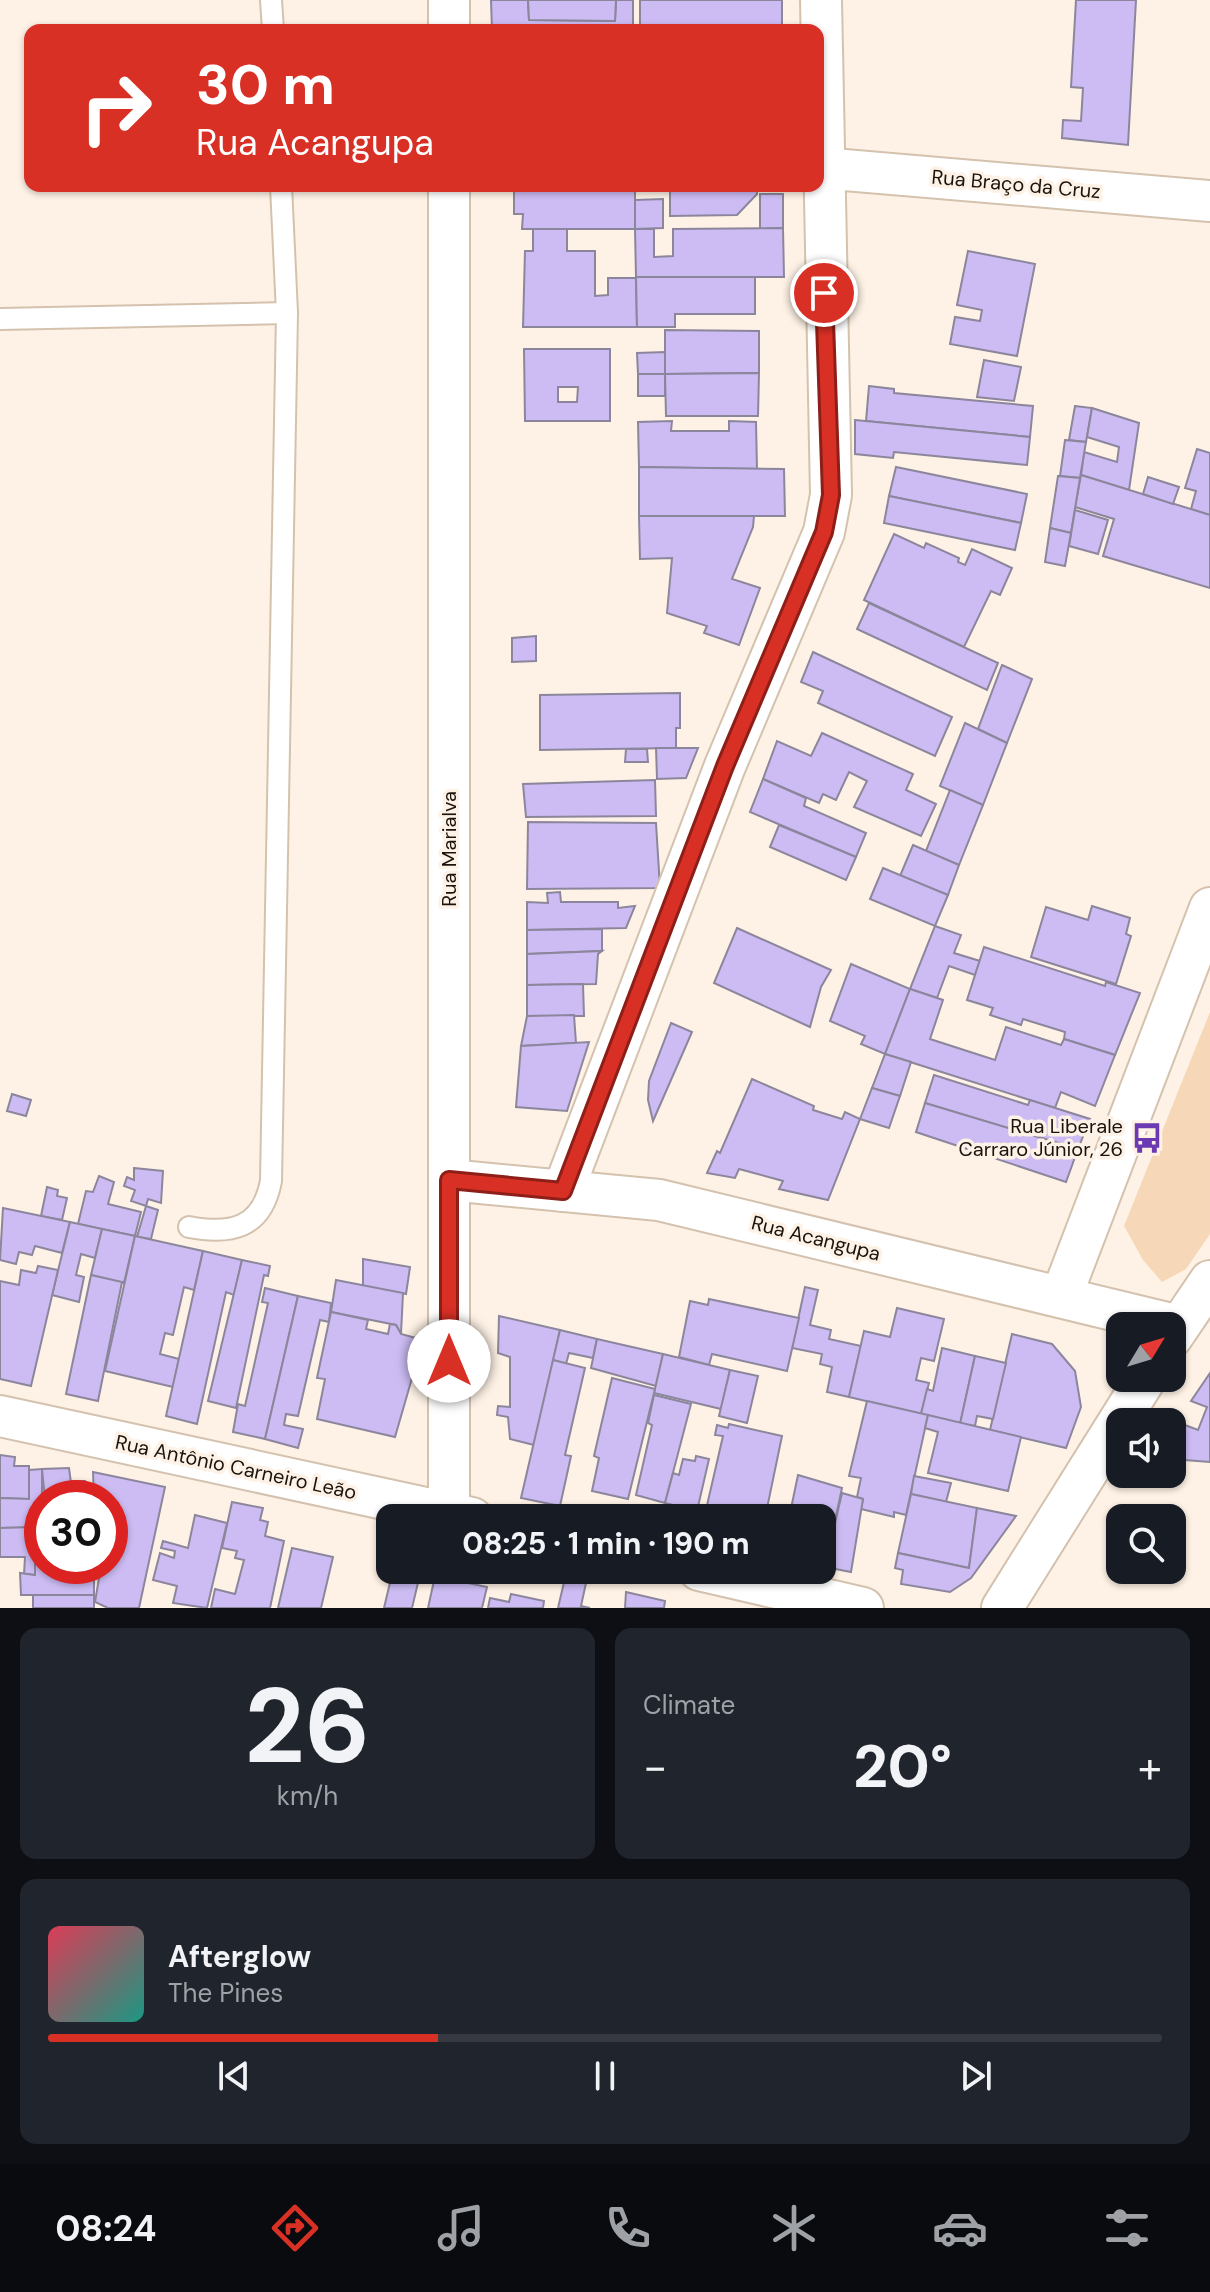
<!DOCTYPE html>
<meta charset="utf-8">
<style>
body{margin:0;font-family:"DM Sans",sans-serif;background:#20242c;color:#f1f3f6;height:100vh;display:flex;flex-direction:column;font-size:30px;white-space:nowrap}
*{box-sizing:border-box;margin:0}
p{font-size:26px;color:#9ea1a6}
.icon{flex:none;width:44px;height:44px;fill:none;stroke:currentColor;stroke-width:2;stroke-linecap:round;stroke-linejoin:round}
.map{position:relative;height:1608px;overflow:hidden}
.panel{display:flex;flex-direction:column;gap:20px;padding:20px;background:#0d0f14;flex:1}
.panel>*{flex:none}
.guide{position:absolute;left:24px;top:24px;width:800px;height:168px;border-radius:16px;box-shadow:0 2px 6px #0004;background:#d93025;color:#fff;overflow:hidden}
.needle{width:52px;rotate:52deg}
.controls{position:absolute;left:1106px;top:1312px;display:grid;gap:16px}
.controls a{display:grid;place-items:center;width:80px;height:80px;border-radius:16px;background:#171b24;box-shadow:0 2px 6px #0004;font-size:40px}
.speed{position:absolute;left:24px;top:1480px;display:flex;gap:16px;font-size:40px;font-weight:700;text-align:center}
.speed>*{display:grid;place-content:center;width:104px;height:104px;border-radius:50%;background:#171b24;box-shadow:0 2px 6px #0004;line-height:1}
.speed .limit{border:12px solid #d22;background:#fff;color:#111}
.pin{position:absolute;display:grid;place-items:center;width:68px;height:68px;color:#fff;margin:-34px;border:4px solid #fff;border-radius:50%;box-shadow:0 2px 8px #0007}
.me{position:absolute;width:88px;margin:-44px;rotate:0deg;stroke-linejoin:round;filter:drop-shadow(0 0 6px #0008)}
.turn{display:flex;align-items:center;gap:28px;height:168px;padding:0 40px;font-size:36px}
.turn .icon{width:104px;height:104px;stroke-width:2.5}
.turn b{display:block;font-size:56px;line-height:68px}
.big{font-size:60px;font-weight:800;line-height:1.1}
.panel .card{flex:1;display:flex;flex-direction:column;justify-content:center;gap:12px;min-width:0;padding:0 28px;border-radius:16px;background:#20242c}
.panel .dial{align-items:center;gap:0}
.dial b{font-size:104px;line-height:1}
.song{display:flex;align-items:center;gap:24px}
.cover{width:96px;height:96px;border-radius:12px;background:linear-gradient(135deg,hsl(350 70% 55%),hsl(170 70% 35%))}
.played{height:8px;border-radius:4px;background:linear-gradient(90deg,#d93025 35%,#363941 35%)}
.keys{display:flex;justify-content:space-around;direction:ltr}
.heat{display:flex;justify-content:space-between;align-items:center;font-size:44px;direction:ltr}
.panel .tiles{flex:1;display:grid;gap:20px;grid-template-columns:1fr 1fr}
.card:last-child{grid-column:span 2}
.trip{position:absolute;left:376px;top:1504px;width:460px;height:80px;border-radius:16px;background:#171b24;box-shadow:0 2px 6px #0004;font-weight:800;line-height:80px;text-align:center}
.dock{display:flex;height:128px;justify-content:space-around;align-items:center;background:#090b0e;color:#9ea1a6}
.dock .icon{width:56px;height:56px}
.dock .on{color:#d93025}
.dock b{font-size:36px;color:#f1f3f6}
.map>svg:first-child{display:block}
.green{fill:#f6d7b7}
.building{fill:#ccbcf3;stroke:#8c869c;stroke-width:2;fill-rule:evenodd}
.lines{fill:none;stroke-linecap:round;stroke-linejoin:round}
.service-casing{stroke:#d4c2ae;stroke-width:24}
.minor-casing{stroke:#d4c2ae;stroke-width:44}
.service{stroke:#fff;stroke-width:20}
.minor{stroke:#fff;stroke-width:40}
.route-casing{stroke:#8d1f18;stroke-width:20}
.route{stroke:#d93025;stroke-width:14}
.labels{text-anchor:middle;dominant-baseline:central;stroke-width:7;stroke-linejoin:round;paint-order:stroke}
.street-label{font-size:20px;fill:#1a140d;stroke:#fef2e6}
.poi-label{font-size:20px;fill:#1a140d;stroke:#fef2e6;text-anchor:end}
</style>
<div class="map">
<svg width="1210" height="1608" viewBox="0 0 1210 1608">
<rect width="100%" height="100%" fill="#fef2e6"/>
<path class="green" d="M1210 1012V1234L1186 1269 1162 1282 1143 1260 1124 1226Z"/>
<g class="building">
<path d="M491 0H528L529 20 615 21 616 0H633V30H492Z"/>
<path d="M528 0H616L615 21 529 20Z"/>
<path d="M640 0H782V30L640 27Z"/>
<path d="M1076 0H1136L1128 145 1062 138 1063 120 1081 121 1083 88 1071 87Z"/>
<path d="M522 186H635V229H522L523 214H514V189H523Z"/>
<path d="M670 186H757V194L737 215 670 216Z"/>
<path d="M760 194H783V228L760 229Z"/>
<path d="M663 199V228L635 229V200Z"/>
<path d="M783 228 784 277H636L635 229H654V257L673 256V229Z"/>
<path d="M533 229H567V251H595V296L608 295V278H636L637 327H523L525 251H533Z"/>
<path d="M968 251 1035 264 1017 356 950 344 955 317 980 321 982 310 957 305Z"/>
<path d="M636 277H755V314H675V327H637Z"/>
<path d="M665 330 759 331V373L665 374Z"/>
<path d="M524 349H610V421H525ZM558 387H578L577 402H558Z"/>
<path d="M665 352V374H638L637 353Z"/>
<path d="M984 360 1021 367 1014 401 977 397Z"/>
<path d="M759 373 758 416H666L665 374Z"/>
<rect x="638" y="374" width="27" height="22"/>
<path d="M869 386 894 389V393L1033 406 1030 437 866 421Z"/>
<path d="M1075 406 1092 408 1086 442 1069 440Z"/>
<path d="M1092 408 1139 423 1129 490 1081 475 1084 452 1117 462 1119 447 1087 437Z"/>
<path d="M855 420 1030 437 1027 465 894 452 893 458 855 454Z"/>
<path d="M672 421 671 431H729V421L756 422 757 469 639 467 638 422Z"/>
<path d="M1065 440 1086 442 1080 478 1060 476Z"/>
<path d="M1197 449 1210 453V515L1191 509 1196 491 1185 488Z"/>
<path d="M639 467 784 469 785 516H639Z"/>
<path d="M896 467 1027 494 1021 523 889 496Z"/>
<path d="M1081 475 1210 515V588L1103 556 1114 519 1075 507Z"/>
<path d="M1058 476 1080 478 1071 533 1050 528Z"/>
<path d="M1148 477 1179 487 1173 504 1143 494Z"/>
<path d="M889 496 1021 523 1015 550 884 523Z"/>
<path d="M1075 510 1108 520 1098 554 1069 546Z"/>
<path d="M639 516H754L753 527 732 579 760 588 739 645 704 633 707 626 667 613 672 558 640 559Z"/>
<path d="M1050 528 1071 533 1065 566 1045 562Z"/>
<path d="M894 534 924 548 926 543 959 558 958 562 965 565 972 549 1012 568 1000 595 991 591 964 647 864 600Z"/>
<path d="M869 603 998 663 987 690 857 629Z"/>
<path d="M536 636V661L512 662V638Z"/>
<path d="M813 652 952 717 935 756 818 703 823 691 801 682Z"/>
<path d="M1002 665 1032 679 1007 743 978 729Z"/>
<path d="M680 693V728H676V748L540 750V695Z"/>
<path d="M965 723 1007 743 983 805 940 786Z"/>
<path d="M822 733 913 774 906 790 936 804 921 836 854 807 867 781 849 772 836 800 823 794 819 803 763 779 777 741 811 756Z"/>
<path d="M656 748H698L686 778 657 779Z"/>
<path d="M626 749H647L648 762H625Z"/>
<path d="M763 779 806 798 804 806 866 833 856 857 750 812Z"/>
<path d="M655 780 656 816 526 817 523 784Z"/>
<path d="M950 790 983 805 959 865 926 851Z"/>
<path d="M528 822 656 823 660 888 527 889Z"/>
<path d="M779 825 856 857 846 880 770 847Z"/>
<path d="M913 845 959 865 948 895 900 876Z"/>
<path d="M883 868 948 895 935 926 870 899Z"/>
<path d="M560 892 561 902H618V908L635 906 626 928 527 930V902L548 903 547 893Z"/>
<path d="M1092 906 1130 918 1126 934 1131 936 1116 984 1031 957 1046 907 1088 920Z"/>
<path d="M935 926 961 935 954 953 980 961 975 975 949 966 937 998 910 989Z"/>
<path d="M737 928 831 970 821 987 810 1027 714 983Z"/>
<path d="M602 929V951L527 954V930Z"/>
<path d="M984 947 1105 986 1106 982 1140 993 1115 1055 1064 1039 1065 1032 1023 1019 1021 1025 990 1015 993 1008 967 1000Z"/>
<path d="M602 951 598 954 596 984 527 985V954Z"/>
<path d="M851 964 910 989 885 1054 861 1044 865 1036 830 1021Z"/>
<path d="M583 984 584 1016H527V985Z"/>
<path d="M910 989 943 1000 930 1039 995 1060 1006 1027 1061 1045 1064 1039 1115 1055 1095 1106 1061 1092 1055 1108 885 1054Z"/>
<path d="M574 1015 576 1043 521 1046 527 1016Z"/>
<path d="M671 1023 692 1032 653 1121 648 1100 649 1081Z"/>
<path d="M589 1042 567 1111 516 1107 521 1046Z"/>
<path d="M885 1054 911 1062 900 1096 872 1088Z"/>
<path d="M934 1075 1028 1105 1030 1100 1090 1119 1078 1149 925 1103Z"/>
<path d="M752 1079 814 1106 813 1110 842 1119 845 1112 860 1119 828 1200 779 1189 783 1181 739 1169 735 1178 707 1173 717 1151 720 1153Z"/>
<path d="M872 1088 900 1096 889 1128 860 1119Z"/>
<path d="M12 1094 31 1100 26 1116 7 1111Z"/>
<path d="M925 1103 1078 1149 1066 1182 916 1132Z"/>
<path d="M134 1168 163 1171 161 1203 148 1199 146 1206 131 1201 135 1190 124 1186 127 1177 134 1180Z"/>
<path d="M99 1176 114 1182 108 1204 141 1212 135 1236 78 1224 86 1191 93 1192Z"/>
<path d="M47 1187 58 1190 57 1196 67 1198 62 1220 41 1216Z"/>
<path d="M146 1206 158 1210 151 1239 137 1237Z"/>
<path d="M3 1208 70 1222 62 1253 35 1246 32 1255 19 1252 16 1264 0 1260Z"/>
<path d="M70 1222 102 1229 95 1258 81 1254 76 1275 84 1277 79 1302 52 1295Z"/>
<path d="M102 1229 135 1236 124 1283 91 1275Z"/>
<path d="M135 1236 203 1251 194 1290 184 1287 173 1335 165 1333 160 1354 179 1359 173 1387 105 1371Z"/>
<path d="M203 1251 242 1260 234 1295 226 1292 197 1424 166 1416Z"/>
<path d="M363 1259 410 1267 406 1294 363 1286Z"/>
<path d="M242 1260 270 1266 268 1276 264 1275 236 1408 208 1401Z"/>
<path d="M38 1266 58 1270 31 1386 0 1379V1281L19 1285 21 1270 36 1273Z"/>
<path d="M91 1275 122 1282 98 1401 66 1394Z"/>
<path d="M336 1280 403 1293 401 1334 396 1325 331 1312Z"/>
<path d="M805 1287 818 1290 810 1325 831 1330 829 1339 861 1346 849 1397 827 1392 832 1367 820 1364 822 1354 792 1348Z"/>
<path d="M265 1288 298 1296 265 1439 233 1432 238 1404 245 1406 268 1303 262 1302Z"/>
<path d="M298 1296 331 1303 329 1322 320 1320 298 1416 286 1414 284 1425 303 1429 298 1448 265 1439Z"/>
<path d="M709 1299 799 1318 787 1371 712 1354 709 1365 679 1357 690 1301 708 1305Z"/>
<path d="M897 1308 944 1319 934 1361 921 1358 916 1380 929 1383 921 1414 849 1397 864 1331 890 1337Z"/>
<path d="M331 1312 368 1320 366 1329 388 1334 390 1324 396 1325 401 1334 423 1340 395 1437 317 1419 325 1379 317 1378Z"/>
<path d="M499 1316 560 1330 534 1445 510 1439 508 1417 497 1415 498 1406 510 1407V1357L498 1353Z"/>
<path d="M560 1330 597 1339 593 1358 569 1353 566 1364 553 1360Z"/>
<path d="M1012 1334 1052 1344 1075 1371 1081 1407 1066 1448 990 1430Z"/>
<path d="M597 1339 663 1354 656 1386 591 1368Z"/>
<path d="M942 1348 975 1356 960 1424 921 1414 927 1389 933 1391Z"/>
<path d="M663 1354 730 1370 721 1409 654 1393Z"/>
<path d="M975 1356 1006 1363 993 1419 977 1416 975 1426 960 1424Z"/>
<path d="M553 1360 585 1368 565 1455 571 1456 560 1506 521 1498Z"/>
<path d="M730 1370 758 1376 747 1423 719 1416Z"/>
<path d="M1210 1373V1462L1172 1459V1429L1177 1422 1198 1430 1207 1407 1191 1401Z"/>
<path d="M612 1378 655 1389 628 1499 592 1491 599 1458 594 1456Z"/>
<path d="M654 1395 691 1404 665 1503 636 1495 652 1425 648 1423Z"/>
<path d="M867 1401 928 1415 906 1515 894 1512V1517L861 1509 863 1499 857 1497 861 1478 849 1476Z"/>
<path d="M928 1415 1021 1437 1008 1491 928 1473 938 1432 925 1428Z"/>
<path d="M729 1424 782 1436 765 1518 697 1514H705L723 1436 715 1435 717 1425 728 1428Z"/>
<path d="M0 1455 15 1457 14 1466H29V1499L0 1498Z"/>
<path d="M696 1456 709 1459 697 1511 665 1503 673 1473 679 1475 683 1459 695 1461Z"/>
<path d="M69 1468 73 1498H45L42 1469Z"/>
<path d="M42 1469V1527L0 1528V1498L29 1499V1470Z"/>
<path d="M93 1472 165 1487 139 1608H108L95 1602 101 1566H110V1498H94Z"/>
<path d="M798 1475 842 1488 825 1567 822 1566V1518H789Z"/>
<path d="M914 1476 951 1483 946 1502 911 1494Z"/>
<path d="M71 1481H85V1490H94V1498H73Z"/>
<path d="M842 1493 863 1499 851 1572 825 1567Z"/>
<path d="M911 1494 977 1508 969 1568 898 1553Z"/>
<path d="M232 1502 263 1508 260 1520 268 1522 265 1536 284 1541 270 1608H211L215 1589 235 1594 244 1560 235 1558 237 1551 222 1548Z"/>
<path d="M977 1508 1016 1516 971 1578 950 1592 901 1584 903 1570 895 1568 898 1553 969 1568Z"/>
<path d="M195 1515 227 1523 207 1608 173 1603 177 1586 153 1580 160 1553 174 1558 175 1551 161 1548 163 1541 188 1548Z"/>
<path d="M35 1527V1575L24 1574 25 1557H0V1528Z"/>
<path d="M35 1527H42V1566H94V1595H21L20 1573 35 1575Z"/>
<path d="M292 1548 333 1557 321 1608H278Z"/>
<path d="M393 1570H421L412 1608H384Z"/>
<path d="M435 1576 487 1587 482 1608H428Z"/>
<path d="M565 1578 586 1583 581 1606 590 1608H558Z"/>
<path d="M626 1592 665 1601 664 1608H625Z"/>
<path d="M511 1594 544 1601 543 1608H488L490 1598 509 1602Z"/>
<rect x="33" y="1595" width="61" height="13"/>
</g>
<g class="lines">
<defs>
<g id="service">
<path d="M271 0 273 30"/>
<path d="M0 319 287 313"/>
<path d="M189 1227C232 1235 262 1228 271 1181L287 313 281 186"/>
</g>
<g id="minor">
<path d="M449 30V0"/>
<path d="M821 168 1210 201"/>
<path d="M449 186V1513"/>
<path d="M449 1180 659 1200 1179 1326"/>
<path d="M563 1191 725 766 824 532 831 495 821 0"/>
<path d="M1061 1297 1210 908"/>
<path d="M1172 1337 1210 1281"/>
<path d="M0 1416 472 1518"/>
<path d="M699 1570 863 1608"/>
<path d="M1002 1608 1146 1378"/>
</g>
</defs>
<use href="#service" class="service-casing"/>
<use href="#minor" class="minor-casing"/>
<use href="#service" class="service"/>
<use href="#minor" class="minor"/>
</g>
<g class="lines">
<defs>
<path id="route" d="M449 1361V1180L563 1191 725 766 824 532 831 495 824 293"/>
</defs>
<use href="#route" class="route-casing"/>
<use href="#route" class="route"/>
</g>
<defs>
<symbol id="bus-bare" viewBox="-9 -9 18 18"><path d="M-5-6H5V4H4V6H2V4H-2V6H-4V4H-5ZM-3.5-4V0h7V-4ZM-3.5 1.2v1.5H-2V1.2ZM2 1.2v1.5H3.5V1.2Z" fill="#6b39b1" stroke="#fef2e6" stroke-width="2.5" paint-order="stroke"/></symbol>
</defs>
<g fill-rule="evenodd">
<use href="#bus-bare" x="1125" y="1116" width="44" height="44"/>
</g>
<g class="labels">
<g class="street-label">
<text transform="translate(1016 184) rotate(5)">Rua Braço da Cruz</text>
<text transform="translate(449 849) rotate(-90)">Rua Marialva</text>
<text transform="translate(816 1238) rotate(14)">Rua Acangupa</text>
<text transform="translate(236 1467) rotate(12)">Rua Antônio Carneiro Leão</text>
</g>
<g class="poi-label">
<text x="1123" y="1126">Rua Liberale<tspan x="1123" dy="23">Carraro Júnior, 26</tspan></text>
</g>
</g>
</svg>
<div class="controls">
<a><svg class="needle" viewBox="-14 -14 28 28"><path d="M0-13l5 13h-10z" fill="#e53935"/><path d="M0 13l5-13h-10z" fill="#9ea1a6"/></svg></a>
<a><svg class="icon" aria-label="sound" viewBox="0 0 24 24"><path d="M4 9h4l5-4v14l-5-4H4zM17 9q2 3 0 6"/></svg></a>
<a><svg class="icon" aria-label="search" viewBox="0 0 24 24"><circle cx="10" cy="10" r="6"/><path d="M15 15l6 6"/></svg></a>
</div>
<div class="speed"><div class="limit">30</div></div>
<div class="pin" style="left:824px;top:293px;background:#d93025"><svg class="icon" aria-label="arrive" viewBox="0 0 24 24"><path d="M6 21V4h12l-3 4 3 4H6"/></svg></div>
<svg class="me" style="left:449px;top:1361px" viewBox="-20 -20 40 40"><circle r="19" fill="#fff"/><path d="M0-13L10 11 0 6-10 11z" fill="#d93025"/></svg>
<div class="trip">08:25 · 1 min · 190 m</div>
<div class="guide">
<div class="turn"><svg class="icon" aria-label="right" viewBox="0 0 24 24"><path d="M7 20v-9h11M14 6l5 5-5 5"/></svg><div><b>30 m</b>Rua Acangupa</div></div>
</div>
</div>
<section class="panel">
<div class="tiles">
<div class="card dial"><b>26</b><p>km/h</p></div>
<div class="card"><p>Climate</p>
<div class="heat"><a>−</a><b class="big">20°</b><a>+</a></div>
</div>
<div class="card">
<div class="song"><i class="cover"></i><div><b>Afterglow</b><p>The Pines</p></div></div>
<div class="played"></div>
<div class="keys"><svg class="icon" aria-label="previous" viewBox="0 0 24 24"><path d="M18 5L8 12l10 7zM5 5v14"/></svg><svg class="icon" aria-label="pause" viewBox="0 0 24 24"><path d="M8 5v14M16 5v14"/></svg><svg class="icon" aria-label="next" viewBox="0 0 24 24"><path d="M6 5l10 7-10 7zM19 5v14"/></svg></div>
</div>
</div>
</section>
<nav class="dock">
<b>08:24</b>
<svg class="icon on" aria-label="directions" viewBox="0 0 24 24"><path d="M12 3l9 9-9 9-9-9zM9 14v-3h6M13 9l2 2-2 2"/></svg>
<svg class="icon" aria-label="music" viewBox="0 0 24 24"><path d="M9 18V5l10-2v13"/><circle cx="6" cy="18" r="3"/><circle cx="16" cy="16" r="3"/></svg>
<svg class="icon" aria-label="phone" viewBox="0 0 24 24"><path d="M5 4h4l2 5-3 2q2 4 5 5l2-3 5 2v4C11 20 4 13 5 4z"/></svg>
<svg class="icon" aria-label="climate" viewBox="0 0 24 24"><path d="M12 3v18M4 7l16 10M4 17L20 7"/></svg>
<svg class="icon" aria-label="car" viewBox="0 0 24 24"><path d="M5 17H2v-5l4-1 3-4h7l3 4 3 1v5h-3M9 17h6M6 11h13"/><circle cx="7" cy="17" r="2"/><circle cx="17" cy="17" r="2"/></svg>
<svg class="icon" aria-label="filters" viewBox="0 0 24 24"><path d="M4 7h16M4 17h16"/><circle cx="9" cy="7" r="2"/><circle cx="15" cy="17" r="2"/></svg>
</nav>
